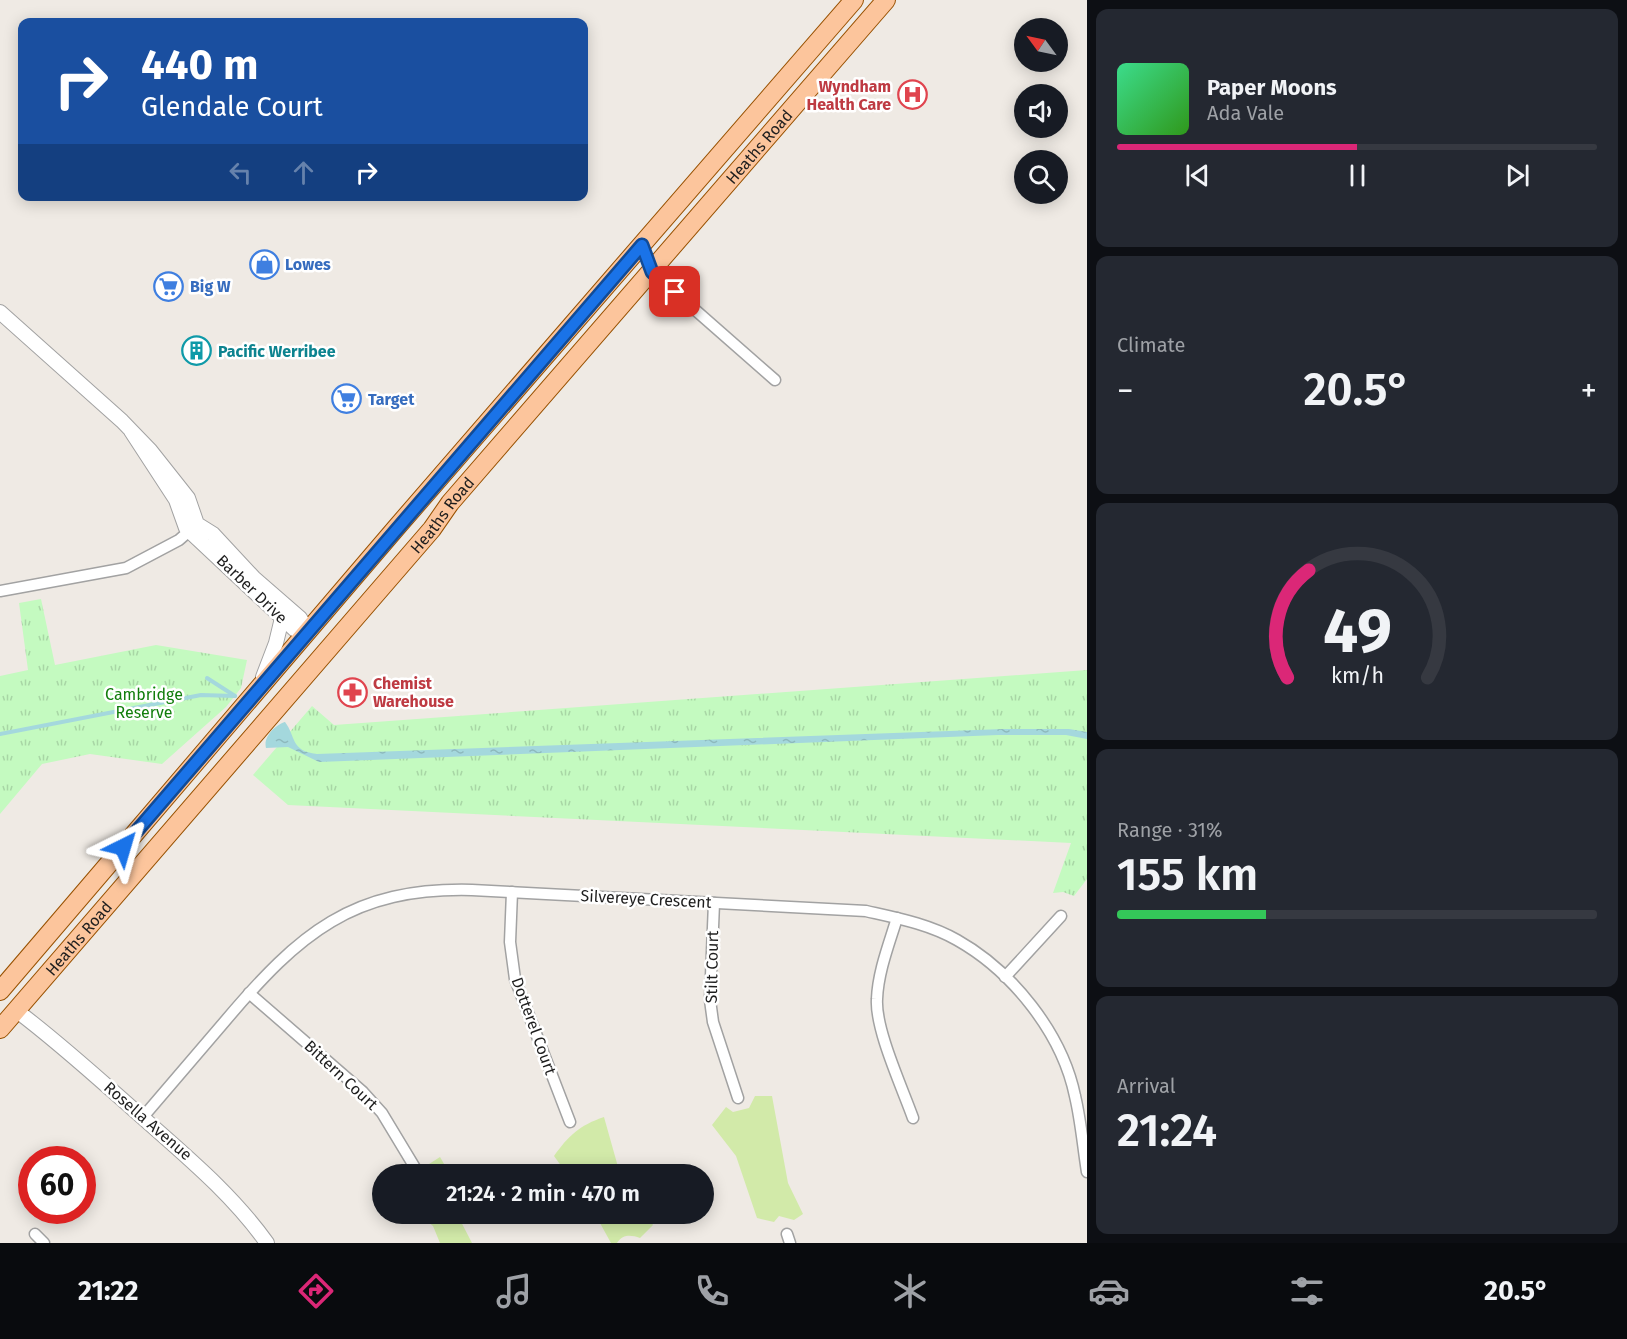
<!DOCTYPE html>
<meta charset="utf-8">
<style>
body{margin:0;font-family:"Fira Sans",sans-serif;background:#242831;color:#f1f3f6;height:100vh;display:flex;flex-direction:column;font-size:22px;white-space:nowrap}
*{box-sizing:border-box;margin:0}
p{font-size:20px;color:#9ea1a6}
.icon{flex:none;width:33px;height:33px;fill:none;stroke:currentColor;stroke-width:2;stroke-linecap:round;stroke-linejoin:round}
.map{position:relative;flex:1;overflow:hidden}
.drawer{display:flex;flex-direction:column;gap:9px;padding:9px;background:#0d0f14;width:540px}
.drawer>*{flex:none}
.top-card{position:absolute;left:18px;top:18px;width:570px;height:183px;border-radius:12px;box-shadow:0 3px 15px #0003;background:#1a4fa0;color:#fff;overflow:hidden}
.needle{width:39px;rotate:303deg}
.fabs{position:absolute;left:1014px;top:18px;display:grid;gap:12px}
.fabs a{display:grid;place-items:center;width:54px;height:54px;border-radius:50%;background:#171b24;box-shadow:0 3px 15px #0003;font-size:30px}
.speed{position:absolute;left:18px;top:1146px;display:flex;gap:12px;font-size:30px;font-weight:700;text-align:center}
.speed>*{display:grid;place-content:center;width:78px;height:78px;border-radius:50%;background:#171b24;box-shadow:0 3px 15px #0003;line-height:1}
.speed .limit{border:9px solid #d22;background:#fff;color:#111}
.pin{position:absolute;display:grid;place-items:center;width:51px;height:51px;color:#fff;margin:-26px;border-radius:12px;box-shadow:0 3px 9px #0006}
.me{position:absolute;width:66px;margin:-33px;rotate:40deg;stroke-linejoin:round;filter:drop-shadow(0 0 4px #0008)}
.turn{display:flex;align-items:center;gap:21px;height:126px;padding:0 24px;font-size:27px}
.turn .icon{width:78px;height:78px;stroke-width:2.5}
.turn b{display:block;font-size:42px;line-height:51px}
.lanes{display:flex;align-items:center;height:57px;padding:0 24px;background:#0003;justify-content:center;gap:30px;direction:ltr}
.lanes .off{opacity:.35}
.big{font-size:45px;font-weight:600;line-height:1.1}
.drawer .widget{flex:1;display:flex;flex-direction:column;justify-content:center;gap:9px;min-width:0;padding:0 21px;border-radius:12px;background:#242831}
.drawer .dial{align-items:center;gap:0}
.dial svg{height:156px;overflow:visible;fill:none;stroke:#363941;stroke-width:7;stroke-linecap:round;text-anchor:middle}
.dial text{fill:#f1f3f6;stroke:none}
.song{display:flex;align-items:center;gap:18px}
.cover{width:72px;height:72px;border-radius:9px;background:linear-gradient(135deg,hsl(150 70% 55%),hsl(110 70% 35%))}
.played{height:6px;border-radius:3px;background:linear-gradient(90deg,#db2777 50%,#363941 50%)}
.keys{display:flex;justify-content:space-around;direction:ltr}
.heat{display:flex;justify-content:space-between;align-items:center;font-size:33px;direction:ltr}
.charge{height:9px;border-radius:4px;background:linear-gradient(90deg,#34c759 31%,#363941 0)}
.trip{position:absolute;left:372px;top:1164px;width:342px;height:60px;border-radius:30px;background:#171b24;box-shadow:0 3px 15px #0003;font-weight:600;line-height:60px;text-align:center}
.dock{display:flex;height:96px;justify-content:space-around;align-items:center;background:#090b0e;color:#9ea1a6}
.dock .icon{width:42px;height:42px}
.dock .on{color:#db2777}
.dock b{font-size:27px;color:#f1f3f6}
main{display:flex;flex:1;min-height:0}
.map>svg:first-child{display:block}
.grass{fill:#d2eaa9}
.park{fill:url(#park-tufts)}
.water{fill:url(#water-ripples)}
.lines{fill:none;stroke-linecap:round;stroke-linejoin:round}
.stream{stroke:#a4d8dd;stroke-width:4}
.minor-casing{stroke:#a2a2a2;stroke-width:13}
.tertiary-casing{stroke:#a2a2a2;stroke-width:16}
.primary-casing{stroke:#985100;stroke-width:20}
.minor{stroke:#fff;stroke-width:10}
.tertiary{stroke:#fff;stroke-width:14}
.primary{stroke:#fcc59c;stroke-width:18}
.route-casing{stroke:#114b97;stroke-width:15}
.route{stroke:#1a73e8;stroke-width:10}
.labels{text-anchor:middle;dominant-baseline:central;stroke-width:5;stroke-linejoin:round;paint-order:stroke}
.health-label{font-size:16px;font-weight:bold;fill:#be3a42;stroke:#fff;text-anchor:end}
.street-label{font-size:16px;fill:#1e1e1e;stroke:#fff}
.shop-label{font-size:16px;font-weight:bold;fill:#366cbe;stroke:#fff;text-anchor:start}
.culture-label{font-size:16px;font-weight:bold;fill:#0d838f;stroke:#fff;text-anchor:start}
.park-label{font-size:16px;fill:#117d0b;stroke:#fff}
</style>
<main>
<div class="map">
<svg width="1087" height="1243" viewBox="0 0 1087 1243">
<defs>
<pattern id="park-tufts" width="24" height="20" patternUnits="userSpaceOnUse" patternTransform="scale(1.5)"><rect width="24" height="20" fill="#c4fac0"/><path d="M3 7l-1-3M5 7V3M7 7l1-3M15 17l-1-3M17 17v-4M19 17l1-3" fill="none" stroke="#a8d6a5"/></pattern>
<pattern id="water-ripples" width="26" height="14" patternUnits="userSpaceOnUse" patternTransform="scale(1.5)"><rect width="26" height="14" fill="#a4d8dd"/><path d="M2 4q2-2 4 0t4 0M15 11q2-2 4 0t4 0" fill="none" stroke="#8db9bd"/></pattern>
</defs>
<rect width="100%" height="100%" fill="#efeae4"/>
<g class="grass">
<path d="M755 1096H772L788 1183 803 1214 794 1220 779 1216 774 1222 757 1218 736 1156 712 1125 726 1107 733 1112 749 1108Z"/>
<path d="M604 1117 620 1174H567L554 1156C568 1136 580 1125 604 1117Z"/>
<path d="M440 1157 450 1174H428L429 1164Z"/>
<path d="M419 1214H457L472 1243H440L433 1226Z"/>
<path d="M595 1214H646L653 1225 640 1238C631 1235 623 1234 617 1243H611Z"/>
</g>
<g class="park">
<path d="M41 599 55 665 156 645 247 660 241 688 226 707 162 764 90 754 42 764 0 814V676L28 670 19 603Z"/>
<path d="M1087 670V879L1074 896 1063 892 1053 893 1071 843 288 805 253 775 312 706 334 725Z"/>
</g>
<path class="water" d="M285 722C296 736 290 751 317 754L1004 729H1069L1087 732V739L1066 735H998L319 762 288 747 266 748C263 737 275 725 285 722Z"/>
<g class="lines">
<g class="stream">
<path d="M207 678 235 696"/>
<path d="M0 734 201 695 235 696"/>
</g>
<defs>
<g id="minor">
<path d="M652 272 775 380"/>
<path d="M0 591 126 568 179 540 195 526"/>
<path d="M512 892 510 942 515 979 570 1122"/>
<path d="M714 903 710 1000 713 1022 738 1098"/>
<path d="M897 918C889 944 878 972 877 999 875 1029 902 1087 913 1118"/>
<path d="M1005 977 1061 916"/>
<path d="M249 993 363 1092 382 1113 417 1171"/>
<path d="M143 1117C170 1085 198 1053 226 1020 299 934 352 887 472 890L866 911C897 918 929 924 957 940 1012 971 1062 1033 1075 1096 1081 1121 1083 1147 1087 1172"/>
<path d="M35 1234 44 1243"/>
<path d="M787 1234 790 1243"/>
</g>
<g id="tertiary">
<path d="M0 312 122 421 150 450 188 498 197 524 213 534 254 578 300 618 309 632H300L294 629 186 528 176 500 131 431"/>
<path d="M263 677 276 643 282 618"/>
<path d="M17 1011C61 1044 101 1081 142 1117 187 1157 232 1194 267 1243"/>
</g>
<g id="primary">
<path d="M0 991 396 528 854 0"/>
<path id="s1" d="M0 1029 432 529 450 503 886 0"/>
</g>
</defs>
<use href="#minor" class="minor-casing"/>
<use href="#tertiary" class="tertiary-casing"/>
<use href="#primary" class="primary-casing"/>
<use href="#minor" class="minor"/>
<use href="#tertiary" class="tertiary"/>
<use href="#primary" class="primary"/>
</g>
<g class="lines">
<defs>
<path id="route" d="M123 847 642 245 652 272 675 292"/>
</defs>
<use href="#route" class="route-casing"/>
<use href="#route" class="route"/>
</g>
<defs>
<symbol id="hospital-ring" viewBox="-11 -11 22 22"><circle r="9.5" fill="#fff" stroke="#e0444e" stroke-width="1.5"/><path d="M-5-5h3v3.5h4V-5h3V5h-3V1.5h-4V5h-3Z" fill="#e0444e"/></symbol>
<symbol id="shop-ring" viewBox="-11 -11 22 22"><circle r="9.5" fill="#fff" stroke="#3f7fe0" stroke-width="1.5"/><path d="M-5-2.5h2.3a2.7 3.5 0 0 1 5.4 0H5L5.5 6h-11ZM-1.5-2.5h3a1.5 2.3 0 0 0-3 0Z" fill="#3f7fe0"/></symbol>
<symbol id="supermarket-ring" viewBox="-11 -11 22 22"><circle r="9.5" fill="#fff" stroke="#3f7fe0" stroke-width="1.5"/><path d="M-6-5.5h2.5l.6 2H6L4.5 2H-2.5L-4.4-4H-6ZM-1.5 3.2a1.3 1.3 0 1 0 .1 0ZM3 3.2a1.3 1.3 0 1 0 .1 0Z" fill="#3f7fe0"/></symbol>
<symbol id="building-ring" viewBox="-11 -11 22 22"><circle r="9.5" fill="#fff" stroke="#0f9aa8" stroke-width="1.5"/><path d="M-4-6H4V6H1V3H-1V6H-4ZM-2.5-4.3h1.7v1.8h-1.7ZM.8-4.3h1.7v1.8H.8ZM-2.5-1h1.7V.8h-1.7ZM.8-1h1.7V.8H.8Z" fill="#0f9aa8"/></symbol>
<symbol id="pharmacy-ring" viewBox="-11 -11 22 22"><circle r="9.5" fill="#fff" stroke="#e0444e" stroke-width="1.5"/><path d="M-2-6h4v4h4v4h-4v4h-4v-4h-4v-4h4Z" fill="#e0444e"/></symbol>
</defs>
<g fill-rule="evenodd">
<use href="#hospital-ring" x="896" y="78" width="33" height="33"/>
<use href="#shop-ring" x="248" y="248" width="33" height="33"/>
<use href="#supermarket-ring" x="152" y="270" width="33" height="33"/>
<use href="#building-ring" x="180" y="334" width="33" height="33"/>
<use href="#supermarket-ring" x="330" y="382" width="33" height="33"/>
<use href="#pharmacy-ring" x="336" y="676" width="33" height="33"/>
</g>
<g class="labels">
<g class="health-label">
<text x="891" y="86">Wyndham<tspan x="891" dy="18">Health Care</tspan></text>
<text x="373" y="683" text-anchor="start">Chemist<tspan x="373" dy="18">Warehouse</tspan></text>
</g>
<g class="street-label">
<text stroke="none"><textPath href="#s1" startOffset="1164">Heaths Road</textPath></text>
<text stroke="none"><textPath href="#s1" startOffset="678">Heaths Road</textPath></text>
<text transform="translate(252 589) rotate(44)">Barber Drive</text>
<text transform="translate(646 899) rotate(3)">Silvereye Crescent</text>
<text stroke="none"><textPath href="#s1" startOffset="120">Heaths Road</textPath></text>
<text transform="translate(712 967) rotate(-89)">Stilt Court</text>
<text transform="translate(534 1026) rotate(70)">Dotterel Court</text>
<text transform="translate(341 1075) rotate(43)">Bittern Court</text>
<text transform="translate(148 1121) rotate(41)">Rosella Avenue</text>
</g>
<g class="shop-label">
<text x="285" y="264">Lowes</text>
<text x="190" y="286">Big W</text>
<text x="368" y="399">Target</text>
</g>
<g class="culture-label">
<text x="218" y="351">Pacific Werribee</text>
</g>
<g class="park-label">
<text x="144" y="694">Cambridge<tspan x="144" dy="18">Reserve</tspan></text>
</g>
</g>
</svg>
<div class="fabs">
<a><svg class="needle" viewBox="-14 -14 28 28"><path d="M0-13l5 13h-10z" fill="#e53935"/><path d="M0 13l5-13h-10z" fill="#9ea1a6"/></svg></a>
<a><svg class="icon" aria-label="sound" viewBox="0 0 24 24"><path d="M4 9h4l5-4v14l-5-4H4zM17 9q2 3 0 6"/></svg></a>
<a><svg class="icon" aria-label="search" viewBox="0 0 24 24"><circle cx="10" cy="10" r="6"/><path d="M15 15l6 6"/></svg></a>
</div>
<div class="speed"><div class="limit">60</div></div>
<div class="pin" style="left:675px;top:292px;background:#d93025"><svg class="icon" aria-label="arrive" viewBox="0 0 24 24"><path d="M6 21V4h12l-3 4 3 4H6"/></svg></div>
<svg class="me" style="left:123px;top:847px" viewBox="-20 -20 40 40"><path d="M0-17L14 15 0 8-14 15z" fill="#1a73e8" stroke="#fff" stroke-width="4"/></svg>
<div class="trip">21:24 · 2 min · 470 m</div>
<div class="top-card">
<div class="turn"><svg class="icon" aria-label="right" viewBox="0 0 24 24"><path d="M7 20v-9h11M14 6l5 5-5 5"/></svg><div><b>440 m</b>Glendale Court</div></div>
<div class="lanes"><svg class="icon off" aria-label="left" viewBox="0 0 24 24"><path d="M17 20v-9H6M10 6l-5 5 5 5"/></svg><svg class="icon off" aria-label="ahead" viewBox="0 0 24 24"><path d="M12 20V5M6 11l6-6 6 6"/></svg><svg class="icon" aria-label="right" viewBox="0 0 24 24"><path d="M7 20v-9h11M14 6l5 5-5 5"/></svg></div>
</div>
</div>
<section class="drawer">
<div class="widget">
<div class="song"><i class="cover"></i><div><b>Paper Moons</b><p>Ada Vale</p></div></div>
<div class="played"></div>
<div class="keys"><svg class="icon" aria-label="previous" viewBox="0 0 24 24"><path d="M18 5L8 12l10 7zM5 5v14"/></svg><svg class="icon" aria-label="pause" viewBox="0 0 24 24"><path d="M8 5v14M16 5v14"/></svg><svg class="icon" aria-label="next" viewBox="0 0 24 24"><path d="M6 5l10 7-10 7zM19 5v14"/></svg></div>
</div>
<div class="widget"><p>Climate</p>
<div class="heat"><a>−</a><b class="big">20.5°</b><a>+</a></div>
</div>
<div class="widget dial"><svg viewBox="0 0 100 80">
<path d="M14 69A42 42 0 1 1 86 69"/>
<path d="M14 69A42 42 0 0 1 25 14" stroke="#db2777"/>
<text x="50" y="56" font-size="32" font-weight="700">49</text>
<text x="50" y="72" font-size="11">km/h</text>
</svg></div>
<div class="widget"><p>Range · 31%</p><b class="big">155 km</b><div class="charge"></div></div>
<div class="widget"><p>Arrival</p><b class="big">21:24</b></div>
</section>
</main>
<nav class="dock">
<b>21:22</b>
<svg class="icon on" aria-label="directions" viewBox="0 0 24 24"><path d="M12 3l9 9-9 9-9-9zM9 14v-3h6M13 9l2 2-2 2"/></svg>
<svg class="icon" aria-label="music" viewBox="0 0 24 24"><path d="M9 18V5l10-2v13"/><circle cx="6" cy="18" r="3"/><circle cx="16" cy="16" r="3"/></svg>
<svg class="icon" aria-label="phone" viewBox="0 0 24 24"><path d="M5 4h4l2 5-3 2q2 4 5 5l2-3 5 2v4C11 20 4 13 5 4z"/></svg>
<svg class="icon" aria-label="climate" viewBox="0 0 24 24"><path d="M12 3v18M4 7l16 10M4 17L20 7"/></svg>
<svg class="icon" aria-label="car" viewBox="0 0 24 24"><path d="M5 17H2v-5l4-1 3-4h7l3 4 3 1v5h-3M9 17h6M6 11h13"/><circle cx="7" cy="17" r="2"/><circle cx="17" cy="17" r="2"/></svg>
<svg class="icon" aria-label="filters" viewBox="0 0 24 24"><path d="M4 7h16M4 17h16"/><circle cx="9" cy="7" r="2"/><circle cx="15" cy="17" r="2"/></svg>
<b>20.5°</b>
</nav>
